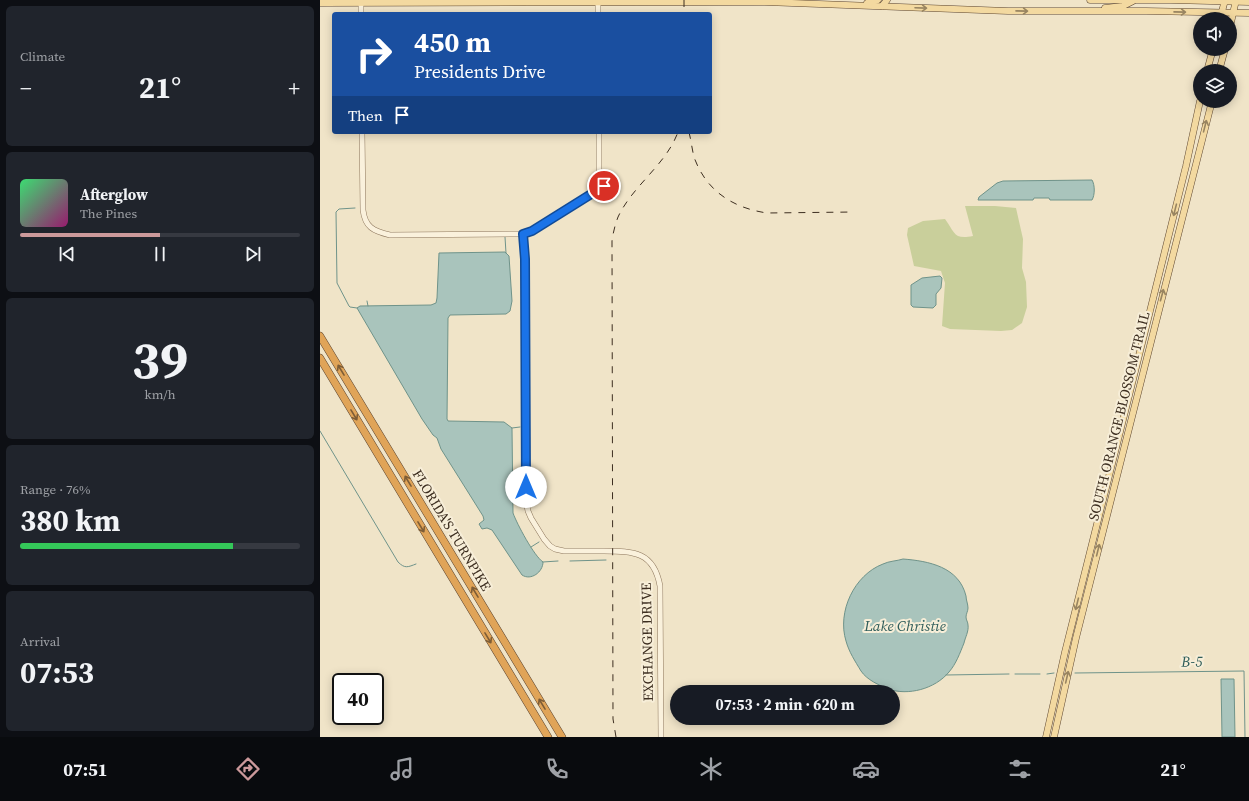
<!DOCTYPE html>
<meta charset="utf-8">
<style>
body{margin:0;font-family:"Source Serif 4",serif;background:#20242c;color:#f1f3f6;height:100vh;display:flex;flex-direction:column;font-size:15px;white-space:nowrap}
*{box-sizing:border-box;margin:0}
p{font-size:13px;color:#9ea1a6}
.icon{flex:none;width:22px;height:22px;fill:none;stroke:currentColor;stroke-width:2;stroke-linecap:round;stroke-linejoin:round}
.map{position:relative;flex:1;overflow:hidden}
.sheet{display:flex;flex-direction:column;gap:6px;padding:6px;background:#0d0f14;width:320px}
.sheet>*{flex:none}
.hud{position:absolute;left:12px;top:12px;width:380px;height:122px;border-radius:4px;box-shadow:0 2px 10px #0003;background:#1a4fa0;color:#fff;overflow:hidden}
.fabs{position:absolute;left:873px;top:12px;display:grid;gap:8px}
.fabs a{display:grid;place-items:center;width:44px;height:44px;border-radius:50%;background:#171b24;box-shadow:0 2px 10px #0003;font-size:20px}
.speed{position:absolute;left:12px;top:673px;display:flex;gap:8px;font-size:20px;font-weight:700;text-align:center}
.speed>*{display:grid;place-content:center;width:52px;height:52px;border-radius:50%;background:#171b24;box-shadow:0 2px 10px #0003;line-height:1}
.speed .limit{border:2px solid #111;border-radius:6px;background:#fff;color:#111}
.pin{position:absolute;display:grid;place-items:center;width:34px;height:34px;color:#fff;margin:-17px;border:2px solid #fff;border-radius:50%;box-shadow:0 1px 4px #0007}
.me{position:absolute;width:44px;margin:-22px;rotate:0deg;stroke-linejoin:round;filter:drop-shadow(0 0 3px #0008)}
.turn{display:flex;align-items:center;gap:14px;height:84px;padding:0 16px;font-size:18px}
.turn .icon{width:52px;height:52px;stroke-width:2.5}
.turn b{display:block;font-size:28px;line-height:34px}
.then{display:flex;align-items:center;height:38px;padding:0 16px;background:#0003;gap:8px;font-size:15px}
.big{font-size:30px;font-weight:700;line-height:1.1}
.sheet .card{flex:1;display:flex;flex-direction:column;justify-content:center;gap:6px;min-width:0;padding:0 14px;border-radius:6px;background:#20242c}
.sheet .dial{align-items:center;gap:0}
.dial b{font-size:52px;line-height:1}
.song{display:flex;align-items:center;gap:12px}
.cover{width:48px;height:48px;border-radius:6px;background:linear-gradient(135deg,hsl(140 70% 55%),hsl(320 70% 35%))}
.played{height:4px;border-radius:2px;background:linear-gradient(90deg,#cc999b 50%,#363941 50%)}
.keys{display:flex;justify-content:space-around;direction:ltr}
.heat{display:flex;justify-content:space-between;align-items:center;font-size:22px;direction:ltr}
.charge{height:6px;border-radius:3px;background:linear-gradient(90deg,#34c759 76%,#363941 0)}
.trip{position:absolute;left:350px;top:685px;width:230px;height:40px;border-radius:20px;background:#171b24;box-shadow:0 2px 10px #0003;font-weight:700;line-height:40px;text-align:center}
.menu{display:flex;height:64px;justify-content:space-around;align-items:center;background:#090b0e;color:#9ea1a6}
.menu .icon{width:28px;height:28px}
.menu .on{color:#cc999b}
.menu b{font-size:18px;color:#f1f3f6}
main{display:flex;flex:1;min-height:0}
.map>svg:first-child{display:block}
.green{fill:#c9cf9b}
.water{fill:#a9c4bc;stroke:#6f938a}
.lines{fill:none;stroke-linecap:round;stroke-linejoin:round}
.stream{stroke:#6f938a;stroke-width:1}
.minor-casing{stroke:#8d765c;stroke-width:6}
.major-casing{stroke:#5b4430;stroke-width:7}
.highway-casing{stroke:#5b4430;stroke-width:8}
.minor{stroke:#faf1dc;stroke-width:5}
.major{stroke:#f3d9a0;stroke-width:6}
.highway{stroke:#e0a458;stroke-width:7}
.rail{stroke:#3d2e20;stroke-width:1;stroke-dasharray:7 7;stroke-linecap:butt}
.oneway{stroke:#988460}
.oneway2{stroke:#7e5d36}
.route-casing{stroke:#114b97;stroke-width:10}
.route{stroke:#1a73e8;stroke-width:7}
.labels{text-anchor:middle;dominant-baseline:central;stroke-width:4;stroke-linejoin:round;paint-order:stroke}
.street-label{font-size:14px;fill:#3d2e20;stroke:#f7eed8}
.water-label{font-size:15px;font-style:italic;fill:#2f5d5a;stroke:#f7eed8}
</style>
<main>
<section class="sheet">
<div class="card"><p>Climate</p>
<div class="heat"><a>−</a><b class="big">21°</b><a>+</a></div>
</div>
<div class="card">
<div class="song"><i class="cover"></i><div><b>Afterglow</b><p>The Pines</p></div></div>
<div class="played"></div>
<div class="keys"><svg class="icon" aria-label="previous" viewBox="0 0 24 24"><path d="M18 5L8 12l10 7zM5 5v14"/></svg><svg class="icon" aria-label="pause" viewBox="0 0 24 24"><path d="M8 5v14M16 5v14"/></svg><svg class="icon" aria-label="next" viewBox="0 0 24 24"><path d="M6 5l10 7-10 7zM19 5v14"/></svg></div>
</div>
<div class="card dial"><b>39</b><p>km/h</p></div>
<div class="card"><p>Range · 76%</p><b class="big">380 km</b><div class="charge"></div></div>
<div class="card"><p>Arrival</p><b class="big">07:53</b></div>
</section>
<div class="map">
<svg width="929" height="737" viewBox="0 0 929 737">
<rect width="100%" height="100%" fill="#f0e4c8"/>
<path class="green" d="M645 206H675L696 208 703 239 702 268 706 282 707 307 702 323 692 330 681 331 630 329 622 326 625 283 621 271 594 266 587 235 588 228 603 221 625 219C635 233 634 240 653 236Z"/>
<g class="water">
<path d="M772 180C775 185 775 195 772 200H730L729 198H714L713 200H658L659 197 677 183 683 181Z"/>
<path d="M185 252 189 256 192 301 190 311 186 314 130 315 128 318 127 419 128 421 184 422 192 428 193 513C197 524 214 556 223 562 223 572 211 581 202 575L172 530 167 528 162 529 159 524 164 520 163 516 121 449 117 438 113 435 102 419 37 308 40 306 111 305 116 303 117 298 119 253Z"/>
<path d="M620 276 622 278 621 288 616 294V305L613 308 593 307 591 305V285L602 278Z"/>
<path d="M583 559C609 561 639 567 646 596 646 600 648 604 648 608 648 611 646 614 646 617 646 620 648 622 648 625 649 631 645 638 644 643 640 653 636 664 629 672 615 689 588 696 568 689 559 685 547 680 541 671 535 661 529 652 526 641 517 612 534 575 563 564 569 561 577 561 583 559Z"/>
<path d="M901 679H914L915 737H902Z"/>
</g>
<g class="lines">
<g class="stream">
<path d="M35 208 19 209 16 212 17 283 29 306 30 307 37 308"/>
<path d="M185 237 186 253"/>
<path d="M47 301 48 306"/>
<path d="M192 428 200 427"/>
<path d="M0 431 78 562C85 569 88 567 96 564"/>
<path d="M211 547 219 542"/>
<path d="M250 561 286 560"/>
<path d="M223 562 238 561"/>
<path d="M755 673 924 671 925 737"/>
<path d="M695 674H720"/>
<path d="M727 674 734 673"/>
<path d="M626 675 689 674"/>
</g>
<defs>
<g id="minor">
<path d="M278 0V14"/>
<path d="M41 14V0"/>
<path d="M42 132 43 210C45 227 53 231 70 235L203 234 212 231 284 186 279 170V132"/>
<path d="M203 234 205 259 206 501 208 511 211 518 224 539 230 546 235 549 244 551C257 551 271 551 284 551 314 551 334 552 340 586L341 737"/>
</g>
<g id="major">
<path d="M770 0H851L929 2"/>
<path d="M0 3 445 2 688 11H826L929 13"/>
<path d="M547 3 558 0"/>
<path d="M562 6 567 0"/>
<path d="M785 8 803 6 813 1"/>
<path d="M900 19 905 0"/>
<path d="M910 27 916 0"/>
<path d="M887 71 893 49"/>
<path d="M899 71 905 49"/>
<path d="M726 737 745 652 797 444 866 166 880 101"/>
<path d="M734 737 756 638 892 101"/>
</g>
<g id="highway">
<path d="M0 336 242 737"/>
<path d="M0 358 228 737"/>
</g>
</defs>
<use href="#minor" class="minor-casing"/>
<use href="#major" class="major-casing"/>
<use href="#highway" class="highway-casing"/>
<use href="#minor" class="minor"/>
<use href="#major" class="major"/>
<use href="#highway" class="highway"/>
<g class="rail">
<path d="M364 0V14"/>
<path d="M369 132C371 140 372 149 374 157 386 191 413 208 447 213L534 212"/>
<path d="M296 737 293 719 292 241C293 233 295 225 298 217 313 185 346 165 358 132"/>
</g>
</g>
<defs><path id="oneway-shaft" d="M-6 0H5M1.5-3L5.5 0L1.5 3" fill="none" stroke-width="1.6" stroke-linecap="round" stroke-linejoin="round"/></defs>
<g class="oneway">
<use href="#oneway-shaft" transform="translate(601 8) rotate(2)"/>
<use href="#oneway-shaft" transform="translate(702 11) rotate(1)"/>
<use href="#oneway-shaft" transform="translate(860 12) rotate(1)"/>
<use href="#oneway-shaft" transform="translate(885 126) rotate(-76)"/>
<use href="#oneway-shaft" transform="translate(855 210) rotate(104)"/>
<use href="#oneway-shaft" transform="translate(842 295) rotate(-75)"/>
<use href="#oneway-shaft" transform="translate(778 550) rotate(-76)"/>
<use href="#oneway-shaft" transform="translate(757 604) rotate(104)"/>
<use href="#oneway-shaft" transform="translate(747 677) rotate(-77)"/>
</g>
<g class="oneway2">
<use href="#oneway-shaft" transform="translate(21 370) rotate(-121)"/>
<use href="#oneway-shaft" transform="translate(34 415) rotate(59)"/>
<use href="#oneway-shaft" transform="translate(88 481) rotate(-121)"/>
<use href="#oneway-shaft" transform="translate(101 527) rotate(59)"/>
<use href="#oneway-shaft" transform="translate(155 592) rotate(-121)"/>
<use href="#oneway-shaft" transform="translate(168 638) rotate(59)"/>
<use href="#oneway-shaft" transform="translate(222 704) rotate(-121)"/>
</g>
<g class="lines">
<defs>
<path id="route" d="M206 487 205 259 203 234 212 231 284 186"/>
</defs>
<use href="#route" class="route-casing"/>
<use href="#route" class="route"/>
</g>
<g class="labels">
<g class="street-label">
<text transform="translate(799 416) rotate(-76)">SOUTH ORANGE BLOSSOM TRAIL</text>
<text transform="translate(132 530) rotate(59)">FLORIDA'S TURNPIKE</text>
<text transform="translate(327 642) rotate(-91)">EXCHANGE DRIVE</text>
</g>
<g class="water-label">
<text x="585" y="625">Lake Christie</text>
<text transform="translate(872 661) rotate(-1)">B-5</text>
</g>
</g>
</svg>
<div class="fabs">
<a><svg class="icon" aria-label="sound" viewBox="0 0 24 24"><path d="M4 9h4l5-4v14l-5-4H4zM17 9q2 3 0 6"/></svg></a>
<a><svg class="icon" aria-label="layers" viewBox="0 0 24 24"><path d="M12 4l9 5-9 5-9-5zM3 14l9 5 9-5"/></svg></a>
</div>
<div class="speed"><div class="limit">40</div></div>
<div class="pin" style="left:284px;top:186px;background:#d93025"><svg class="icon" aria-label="arrive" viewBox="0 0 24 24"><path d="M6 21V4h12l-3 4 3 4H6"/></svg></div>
<svg class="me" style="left:206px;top:487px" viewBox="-20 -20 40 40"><circle r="19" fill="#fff"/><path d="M0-13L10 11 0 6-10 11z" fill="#1a73e8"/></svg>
<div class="trip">07:53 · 2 min · 620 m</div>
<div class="hud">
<div class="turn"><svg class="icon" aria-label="right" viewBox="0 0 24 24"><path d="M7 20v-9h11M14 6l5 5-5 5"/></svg><div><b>450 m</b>Presidents Drive</div></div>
<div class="then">Then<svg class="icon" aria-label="arrive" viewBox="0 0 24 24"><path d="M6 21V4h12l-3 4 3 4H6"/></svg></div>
</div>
</div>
</main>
<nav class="menu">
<b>07:51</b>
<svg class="icon on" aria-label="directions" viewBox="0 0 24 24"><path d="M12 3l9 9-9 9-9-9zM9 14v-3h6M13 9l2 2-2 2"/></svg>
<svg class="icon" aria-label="music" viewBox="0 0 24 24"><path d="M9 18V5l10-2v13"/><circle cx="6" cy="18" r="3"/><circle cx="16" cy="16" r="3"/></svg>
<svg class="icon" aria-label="phone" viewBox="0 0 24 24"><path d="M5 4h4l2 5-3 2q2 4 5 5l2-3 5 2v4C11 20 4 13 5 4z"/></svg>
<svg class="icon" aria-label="climate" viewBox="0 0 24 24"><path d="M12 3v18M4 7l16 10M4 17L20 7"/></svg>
<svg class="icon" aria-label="car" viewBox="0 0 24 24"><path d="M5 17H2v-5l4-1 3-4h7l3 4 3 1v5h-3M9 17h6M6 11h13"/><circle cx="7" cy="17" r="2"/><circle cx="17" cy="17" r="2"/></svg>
<svg class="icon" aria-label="filters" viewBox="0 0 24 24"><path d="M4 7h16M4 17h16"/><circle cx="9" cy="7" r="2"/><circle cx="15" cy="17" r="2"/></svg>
<b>21°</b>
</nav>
